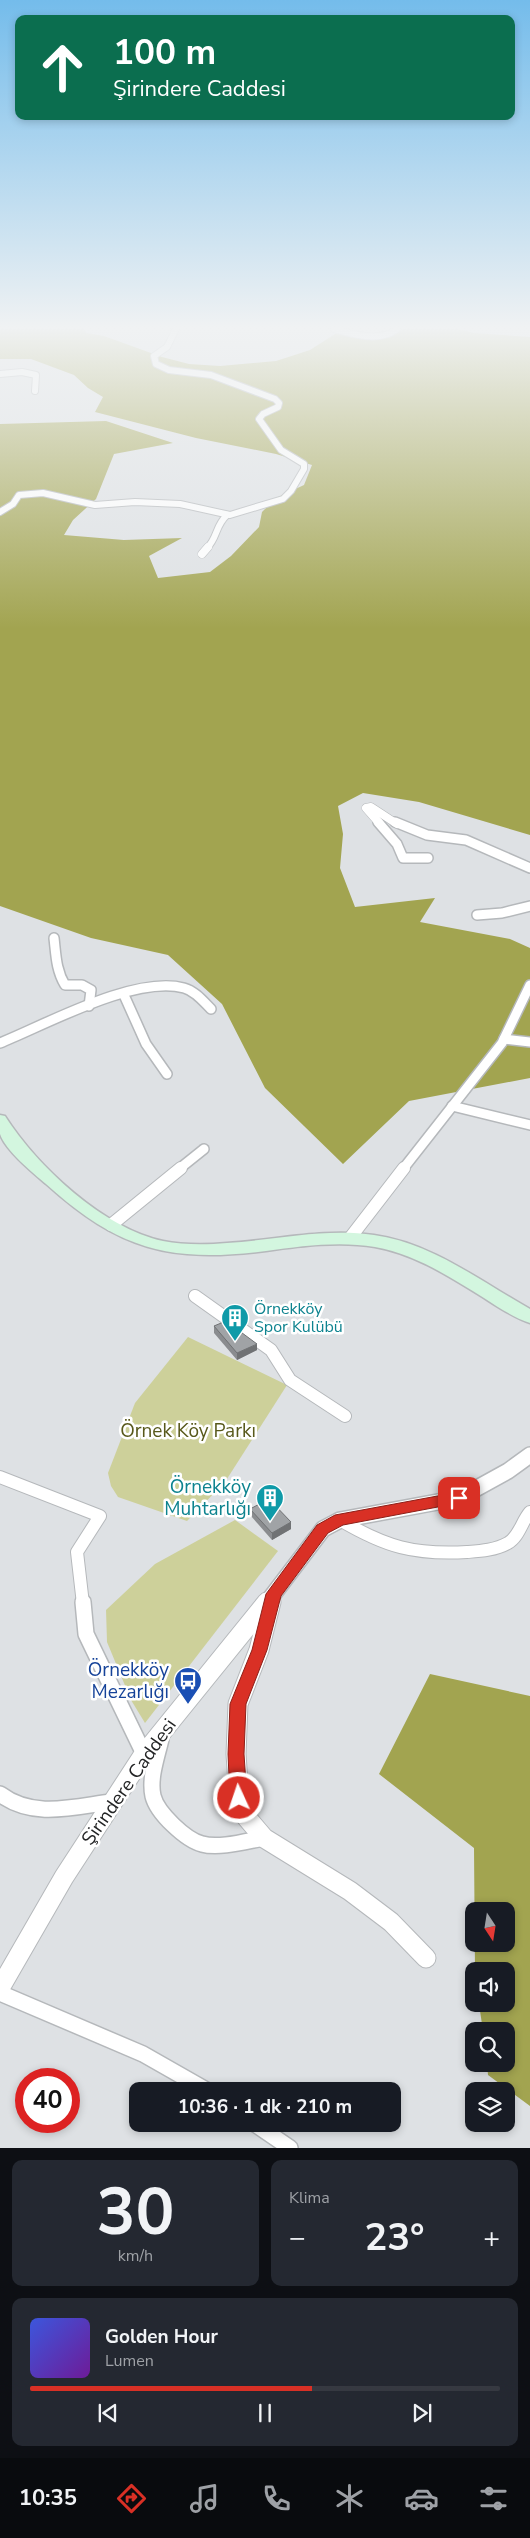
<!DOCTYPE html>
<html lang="tr">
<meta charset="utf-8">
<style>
body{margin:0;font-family:"Nunito Sans",sans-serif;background:#242831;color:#f1f3f6;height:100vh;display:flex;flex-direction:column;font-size:19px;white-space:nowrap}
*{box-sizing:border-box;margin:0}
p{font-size:16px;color:#9ea1a6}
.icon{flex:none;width:28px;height:28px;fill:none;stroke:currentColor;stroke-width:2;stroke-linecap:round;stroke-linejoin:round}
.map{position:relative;height:2148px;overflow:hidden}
.drawer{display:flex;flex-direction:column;gap:12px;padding:12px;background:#0d0f14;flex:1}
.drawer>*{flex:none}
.top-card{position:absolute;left:15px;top:15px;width:500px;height:105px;border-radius:10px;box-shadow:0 2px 8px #0003;background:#0b6e4f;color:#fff;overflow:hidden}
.needle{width:32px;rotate:168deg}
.buttons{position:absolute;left:465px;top:1902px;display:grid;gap:10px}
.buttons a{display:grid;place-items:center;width:50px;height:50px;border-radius:10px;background:#171b24;box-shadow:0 2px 8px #0003;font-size:25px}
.speed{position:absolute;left:15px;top:2068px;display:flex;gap:10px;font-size:25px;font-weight:700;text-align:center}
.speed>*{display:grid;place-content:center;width:65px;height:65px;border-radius:50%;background:#171b24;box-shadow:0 2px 8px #0003;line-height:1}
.speed .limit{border:8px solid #d22;background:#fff;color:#111}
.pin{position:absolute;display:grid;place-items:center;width:42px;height:42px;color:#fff;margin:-21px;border-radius:10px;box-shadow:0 2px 8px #0006}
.me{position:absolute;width:55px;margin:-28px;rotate:357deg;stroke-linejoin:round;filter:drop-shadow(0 0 4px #0008)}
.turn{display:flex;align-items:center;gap:18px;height:105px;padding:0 15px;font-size:22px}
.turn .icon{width:65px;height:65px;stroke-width:2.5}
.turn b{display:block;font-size:35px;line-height:42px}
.big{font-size:38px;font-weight:700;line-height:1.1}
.drawer .widget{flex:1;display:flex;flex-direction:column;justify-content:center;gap:8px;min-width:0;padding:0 18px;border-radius:10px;background:#242831}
.drawer .dial{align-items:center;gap:0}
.dial b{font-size:65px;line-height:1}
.song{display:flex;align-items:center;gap:15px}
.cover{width:60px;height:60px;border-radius:8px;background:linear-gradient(135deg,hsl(230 70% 55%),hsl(280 70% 35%))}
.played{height:5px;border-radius:2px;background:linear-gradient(90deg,#d93025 60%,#363941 60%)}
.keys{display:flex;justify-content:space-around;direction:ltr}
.heat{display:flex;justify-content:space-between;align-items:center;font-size:28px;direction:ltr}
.drawer .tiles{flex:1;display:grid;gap:12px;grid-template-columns:1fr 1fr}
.widget:last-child{grid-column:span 2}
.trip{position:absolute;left:129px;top:2082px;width:272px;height:50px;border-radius:10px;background:#171b24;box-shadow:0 2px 8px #0003;font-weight:700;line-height:50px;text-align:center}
.tab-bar{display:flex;height:80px;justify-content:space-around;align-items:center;background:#090b0e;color:#9ea1a6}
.tab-bar .icon{width:35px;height:35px}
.tab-bar .active{color:#d93025}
.tab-bar b{font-size:22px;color:#f1f3f6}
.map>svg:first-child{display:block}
.green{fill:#cdd09a}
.forest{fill:#a2a450;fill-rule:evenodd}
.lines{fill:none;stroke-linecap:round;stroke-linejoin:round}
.minor-far4-casing{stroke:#b5b8bb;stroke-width:8}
.minor-far3-casing{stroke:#b5b8bb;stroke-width:9}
.minor-far2-casing{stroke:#b5b8bb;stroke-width:12}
.minor-far1-casing{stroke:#b5b8bb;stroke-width:14}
.minor-casing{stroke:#b5b8bb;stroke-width:18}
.tertiary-far1-casing{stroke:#b5b8bb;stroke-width:18}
.tertiary-casing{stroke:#b5b8bb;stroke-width:21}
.secondary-casing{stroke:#b5b8bb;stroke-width:3}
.minor-far4{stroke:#fff;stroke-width:6}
.minor-far3{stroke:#fff;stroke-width:8}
.minor-far2{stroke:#fff;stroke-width:9}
.minor-far1{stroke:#fff;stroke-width:12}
.minor{stroke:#fff;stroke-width:15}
.tertiary-far1{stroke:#fff;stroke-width:15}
.tertiary{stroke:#fff;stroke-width:19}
.secondary{fill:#d3f6df;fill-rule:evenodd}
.wall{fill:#8a8c8f}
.shaded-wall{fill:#707274}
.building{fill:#a0a3a6;stroke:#707274}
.route{fill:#d93025;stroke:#8d1f18}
.labels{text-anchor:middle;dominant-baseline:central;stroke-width:5;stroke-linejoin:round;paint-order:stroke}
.culture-label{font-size:16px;fill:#0d838f;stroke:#fff;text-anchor:start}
.near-park-label{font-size:19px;fill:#58591b;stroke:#fff}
.near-culture-label{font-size:19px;fill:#0d838f;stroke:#fff;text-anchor:end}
.near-transit-label{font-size:19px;fill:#164399;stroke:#fff;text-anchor:end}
.near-street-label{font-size:19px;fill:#232425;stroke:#fff}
</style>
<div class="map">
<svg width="530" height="2148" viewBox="0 0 530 2148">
<rect width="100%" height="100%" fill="#dee1e4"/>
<g class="green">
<path d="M188 1337 287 1385 225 1482 187 1521 118 1497 111 1486 108 1473 135 1403Z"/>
<path d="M235 1520 278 1551 145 1723 131 1700 107 1642 106 1610 155 1564Z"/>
</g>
<g class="forest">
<path d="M0 329H84L86 333 104 336 162 357 189 364 220 366 276 361 310 350 335 334H367L398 329H457L474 333 530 337V835L419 802 363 793 338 806 343 834 340 868 355 907 435 898 420 922 510 939 530 948V1078L409 1101 343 1164 265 1088 222 1004 168 955 91 938 0 906V424L106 421 173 443 114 454 96 499 73 520 64 535 124 540 182 538 149 556 158 578 210 572 231 556 259 527 262 512 276 498 304 485 312 465 276 454 196 438 95 412 103 397 88 388 74 375 31 359H0Z"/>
<path d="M430 1674 530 1696V2106L488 2075 487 2064H506V2031H483L479 2004H506V1971H475L474 1848 379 1774ZM474 1911H506V1944H474Z"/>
</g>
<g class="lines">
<defs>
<g id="minor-far4">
<path d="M334 329C353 334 380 343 397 329"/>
<path d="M0 374 22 372 36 375 35 391"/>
<path d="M0 512 13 504 19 495 43 493 95 505 135 502 180 504 230 515 283 499 291 491 304 469V464L281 450 259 419 263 414 278 407 279 403 275 399 211 375 169 370 156 364 154 356 167 347 176 329"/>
<path d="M207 548C218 537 215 526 227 515"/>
</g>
<g id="minor-far3">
<path d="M202 554 208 547"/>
<path d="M380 824 366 808 371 807 397 824"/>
</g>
<g id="minor-far2">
<path d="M378 822 397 844 403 858H428"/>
<path d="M395 822 427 835 466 840 530 868"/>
<path d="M477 915 502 913 530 906"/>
<path d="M54 938C56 955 56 970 65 985H82L91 990 89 1006"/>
<path d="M124 995 146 1044 167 1074"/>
<path d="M504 1039 530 1042"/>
<path d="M0 1043C47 1024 135 975 184 988 195 991 203 1001 211 1009"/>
<path d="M452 1106 530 1125"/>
<path d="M179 1169 204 1149"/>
<path d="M403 1169 502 1043 530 985"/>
</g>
<g id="minor-far1">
<path d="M111 1225 181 1168"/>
<path d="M350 1238 404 1168"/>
<path d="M195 1296 271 1350 290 1380 345 1416"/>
<path d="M0 1477 100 1516 77 1552 83 1604"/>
<path d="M340 1520C386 1547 414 1555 467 1552 480 1551 496 1550 508 1543 519 1537 522 1521 530 1512"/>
</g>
<g id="minor">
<path d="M83 1602 86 1634 144 1754"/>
<path d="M161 1739C157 1757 149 1778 153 1796 157 1813 186 1840 202 1844 219 1849 247 1841 264 1838"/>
<path d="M0 1794C33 1819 73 1807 111 1802"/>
<path d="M0 1993 143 2054 208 2091"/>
<path d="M255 2124 290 2148"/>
</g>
<g id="tertiary-far1">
<path d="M266 1604 323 1529 340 1520 459 1498 508 1471 530 1455"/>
<path d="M271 1604 272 1599"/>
</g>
<g id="tertiary">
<path d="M271 1602 259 1650 238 1704 236 1754 239 1798 247 1818 264 1838 350 1891 391 1922 426 1958"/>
<path d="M0 1988 64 1877 144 1754 267 1602"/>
</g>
<path id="secondary" d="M0 1115 5 1116C37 1166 103 1228 163 1241 183 1245 206 1245 227 1243 276 1240 324 1228 374 1235 432 1243 480 1281 530 1309V1323C514 1318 498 1307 484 1298 450 1277 415 1254 375 1247 339 1241 302 1246 266 1251 170 1263 119 1250 46 1184 33 1173 5 1150 0 1134 0 1129 0 1120 0 1115Z"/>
</defs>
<use href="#minor-far4" class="minor-far4-casing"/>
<use href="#minor-far3" class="minor-far3-casing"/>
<use href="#minor-far2" class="minor-far2-casing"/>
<use href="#minor-far1" class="minor-far1-casing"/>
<use href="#minor" class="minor-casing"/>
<use href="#tertiary-far1" class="tertiary-far1-casing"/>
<use href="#tertiary" class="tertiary-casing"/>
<use href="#secondary" class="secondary-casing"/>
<use href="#minor-far4" class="minor-far4"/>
<use href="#minor-far3" class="minor-far3"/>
<use href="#minor-far2" class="minor-far2"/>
<use href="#minor-far1" class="minor-far1"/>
<use href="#minor" class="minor"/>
<use href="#tertiary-far1" class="tertiary-far1"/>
<use href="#tertiary" class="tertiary"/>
<use href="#secondary" class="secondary"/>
</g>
<g class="wall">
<path d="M214 1326 257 1350 237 1360 214 1333Z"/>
<path d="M250 1509 291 1522V1529L272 1540 251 1516Z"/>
</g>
<g class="shaded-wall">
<path d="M257 1344V1350L237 1360V1353Z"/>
<path d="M291 1522V1529L272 1540V1533Z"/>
</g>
<g class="building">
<path d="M226 1321 257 1344 237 1353 214 1326Z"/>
<path d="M269 1499 291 1522 272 1533 250 1509Z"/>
</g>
<linearGradient id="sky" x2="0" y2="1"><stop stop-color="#74bceb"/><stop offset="0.52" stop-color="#f0f2f3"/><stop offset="1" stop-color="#f0f2f3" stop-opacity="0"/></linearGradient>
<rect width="530" height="629" fill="url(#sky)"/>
<path class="route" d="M459 1492 464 1494 466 1498 464 1502 343 1525 328 1533 281 1596 267 1650 246 1704 244 1754 247 1798 245 1803 239 1806 233 1803 230 1798 228 1754 230 1704 252 1650 266 1594 317 1525 335 1515Z"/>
<defs>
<symbol id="building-pin" viewBox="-11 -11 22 30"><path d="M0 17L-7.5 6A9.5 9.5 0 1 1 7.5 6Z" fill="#0f9aa8" stroke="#fff"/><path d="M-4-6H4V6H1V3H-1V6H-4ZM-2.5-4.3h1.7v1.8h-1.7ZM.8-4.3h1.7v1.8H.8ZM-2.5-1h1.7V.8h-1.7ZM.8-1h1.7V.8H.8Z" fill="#fff"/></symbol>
<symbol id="bus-pin" viewBox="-11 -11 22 30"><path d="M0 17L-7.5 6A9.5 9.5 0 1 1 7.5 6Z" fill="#1a4fb4" stroke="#fff"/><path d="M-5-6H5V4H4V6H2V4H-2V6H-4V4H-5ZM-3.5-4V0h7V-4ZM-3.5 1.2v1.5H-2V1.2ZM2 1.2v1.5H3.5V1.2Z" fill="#fff"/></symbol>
</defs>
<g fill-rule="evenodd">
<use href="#building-pin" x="219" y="1302" width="32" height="43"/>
<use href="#building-pin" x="254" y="1482" width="32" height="43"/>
<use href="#bus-pin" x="172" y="1665" width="32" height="43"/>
</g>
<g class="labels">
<g class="culture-label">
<text x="254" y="1309">Örnekköy<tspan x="254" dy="18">Spor Kulübü</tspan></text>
</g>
<g class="near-park-label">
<text x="188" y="1431">Örnek Köy Parkı</text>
</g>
<g class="near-culture-label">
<text x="251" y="1487">Örnekköy<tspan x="251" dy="22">Muhtarlığı</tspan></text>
</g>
<g class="near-transit-label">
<text x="169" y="1670">Örnekköy<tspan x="169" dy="22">Mezarlığı</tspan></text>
</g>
<g class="near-street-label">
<text transform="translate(129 1782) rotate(-55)">Şirindere Caddesi</text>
</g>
</g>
</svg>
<div class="buttons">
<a><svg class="needle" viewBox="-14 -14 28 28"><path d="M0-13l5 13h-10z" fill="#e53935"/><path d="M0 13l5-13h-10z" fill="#9ea1a6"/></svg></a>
<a><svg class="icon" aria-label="sound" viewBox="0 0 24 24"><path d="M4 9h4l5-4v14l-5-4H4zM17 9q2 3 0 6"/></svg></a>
<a><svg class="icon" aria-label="search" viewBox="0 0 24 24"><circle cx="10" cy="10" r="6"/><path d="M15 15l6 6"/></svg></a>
<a><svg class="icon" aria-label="layers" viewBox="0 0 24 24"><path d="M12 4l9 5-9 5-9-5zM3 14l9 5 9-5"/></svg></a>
</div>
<div class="speed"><div class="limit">40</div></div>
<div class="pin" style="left:459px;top:1498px;background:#d93025"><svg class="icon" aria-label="arrive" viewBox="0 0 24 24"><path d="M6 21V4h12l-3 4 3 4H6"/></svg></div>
<svg class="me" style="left:239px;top:1798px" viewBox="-20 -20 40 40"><circle r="17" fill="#d93025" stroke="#fff" stroke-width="3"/><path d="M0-11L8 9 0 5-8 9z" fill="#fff"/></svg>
<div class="trip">10:36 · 1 dk · 210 m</div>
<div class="top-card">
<div class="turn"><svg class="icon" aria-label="ahead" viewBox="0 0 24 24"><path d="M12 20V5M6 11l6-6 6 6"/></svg><div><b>100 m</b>Şirindere Caddesi</div></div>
</div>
</div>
<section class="drawer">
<div class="tiles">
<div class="widget dial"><b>30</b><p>km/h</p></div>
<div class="widget"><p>Klima</p>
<div class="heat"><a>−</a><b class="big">23°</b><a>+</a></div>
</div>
<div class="widget">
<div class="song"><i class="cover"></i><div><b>Golden Hour</b><p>Lumen</p></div></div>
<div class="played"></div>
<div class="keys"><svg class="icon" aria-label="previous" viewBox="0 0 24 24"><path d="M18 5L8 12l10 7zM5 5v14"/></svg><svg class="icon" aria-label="pause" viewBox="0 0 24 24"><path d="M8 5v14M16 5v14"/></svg><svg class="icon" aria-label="next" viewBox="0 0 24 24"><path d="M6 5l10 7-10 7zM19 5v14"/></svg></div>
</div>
</div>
</section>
<nav class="tab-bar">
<b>10:35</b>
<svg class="icon active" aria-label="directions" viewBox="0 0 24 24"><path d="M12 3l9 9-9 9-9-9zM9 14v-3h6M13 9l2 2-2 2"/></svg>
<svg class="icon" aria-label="music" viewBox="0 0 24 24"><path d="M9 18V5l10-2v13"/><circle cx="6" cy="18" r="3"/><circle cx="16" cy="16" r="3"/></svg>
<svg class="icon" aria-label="phone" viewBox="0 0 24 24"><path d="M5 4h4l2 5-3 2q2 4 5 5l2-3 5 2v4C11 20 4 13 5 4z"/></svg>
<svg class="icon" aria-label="climate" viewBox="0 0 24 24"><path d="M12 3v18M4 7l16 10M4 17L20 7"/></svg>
<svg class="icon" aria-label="car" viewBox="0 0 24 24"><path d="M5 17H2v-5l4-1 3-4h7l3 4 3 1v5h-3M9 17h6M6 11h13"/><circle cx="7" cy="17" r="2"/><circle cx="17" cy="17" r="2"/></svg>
<svg class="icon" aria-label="filters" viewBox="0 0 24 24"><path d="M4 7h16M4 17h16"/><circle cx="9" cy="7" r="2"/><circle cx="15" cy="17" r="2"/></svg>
</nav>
